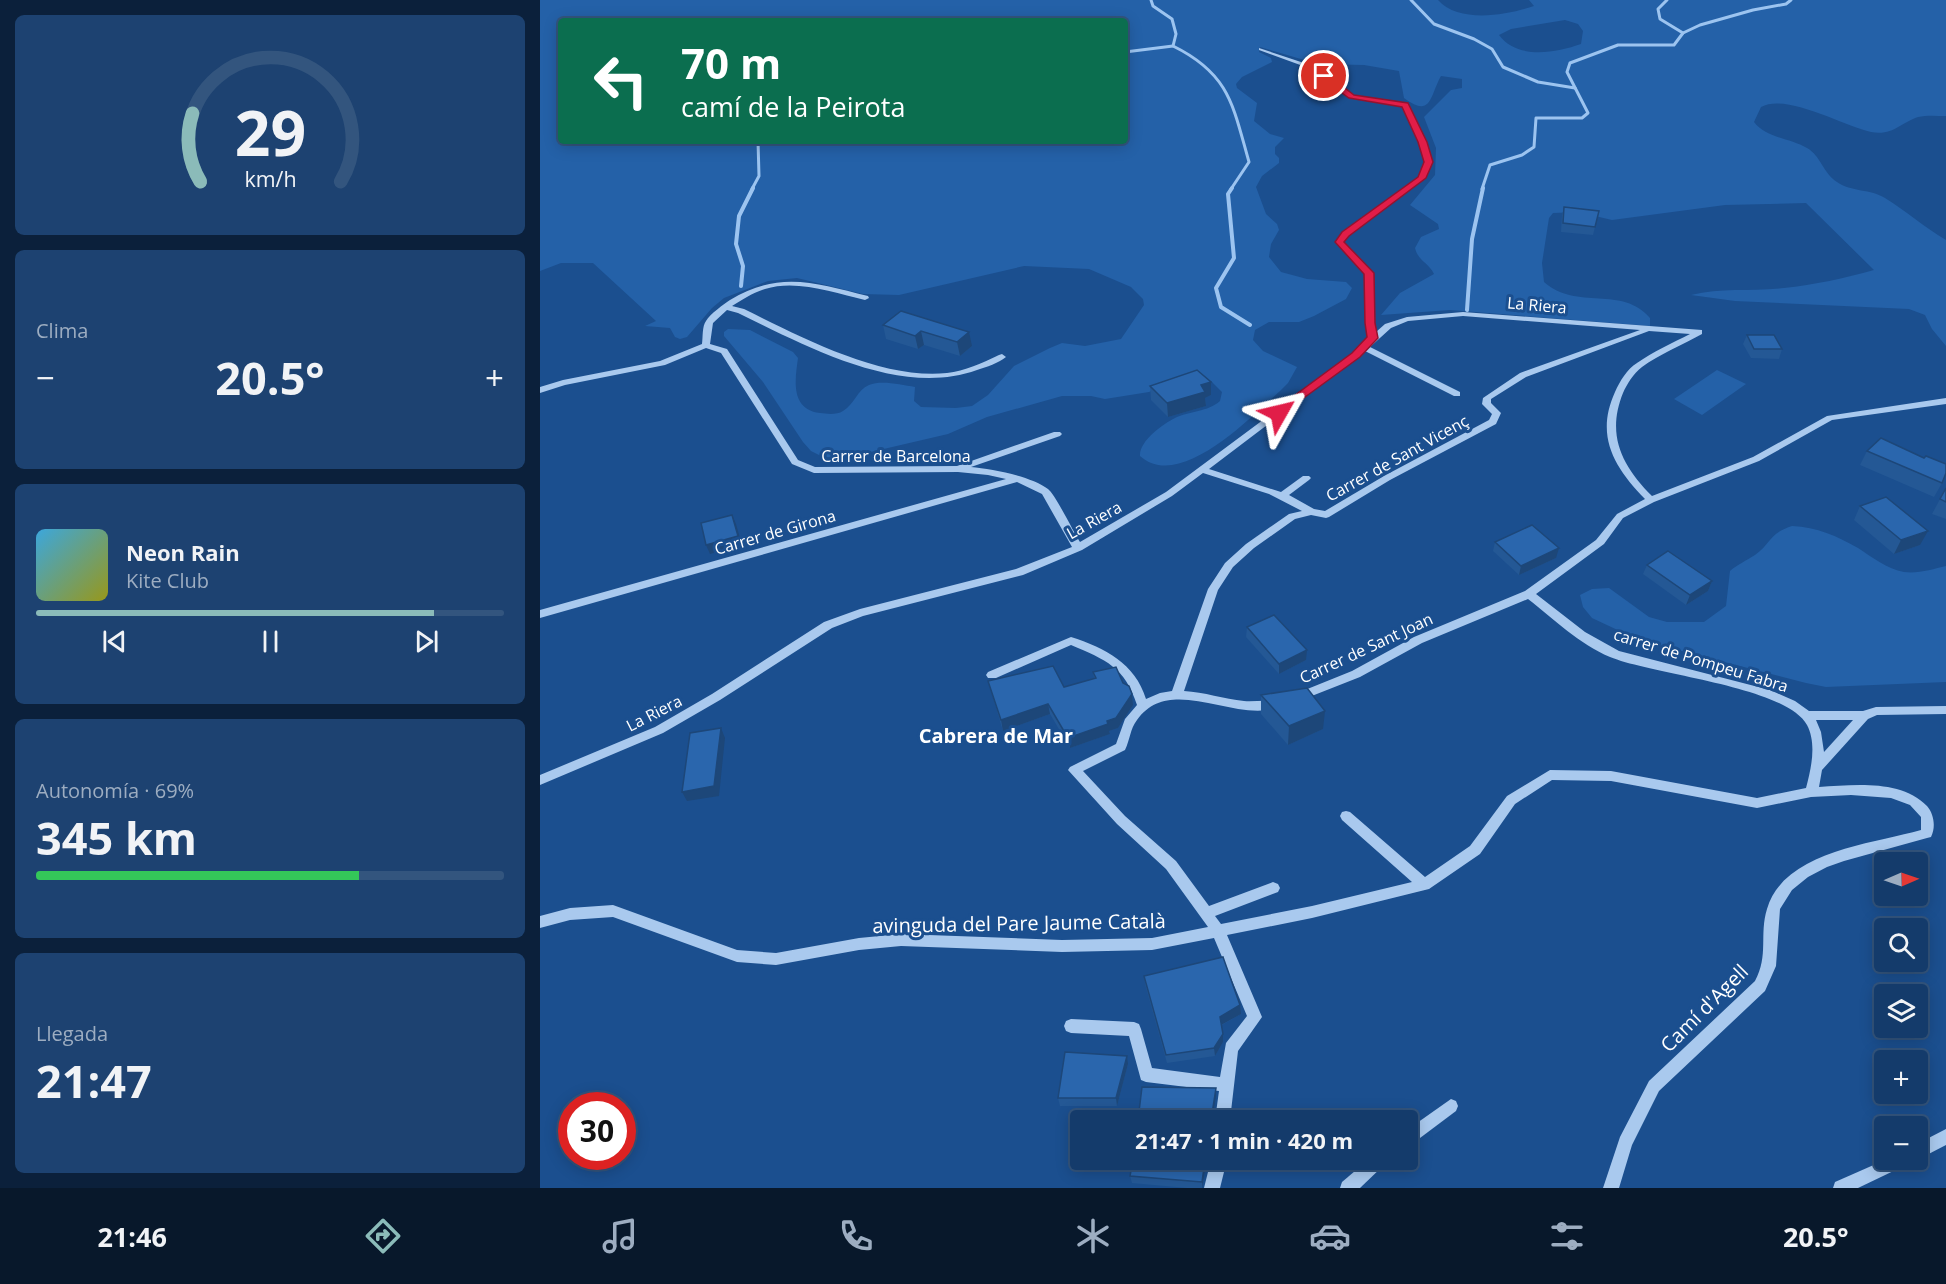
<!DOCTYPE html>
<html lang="es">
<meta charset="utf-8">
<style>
body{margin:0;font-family:"Open Sans",sans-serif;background:#1d4271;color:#f1f3f6;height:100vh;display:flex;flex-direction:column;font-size:22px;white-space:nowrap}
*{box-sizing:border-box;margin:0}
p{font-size:20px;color:#9dadc1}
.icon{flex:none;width:33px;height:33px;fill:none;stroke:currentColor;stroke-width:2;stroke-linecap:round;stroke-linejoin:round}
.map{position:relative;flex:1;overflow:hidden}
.panel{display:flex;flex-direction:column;gap:15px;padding:15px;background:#0b203b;width:540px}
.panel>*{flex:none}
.top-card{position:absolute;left:18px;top:18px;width:570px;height:126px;border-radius:6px;box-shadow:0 3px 15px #0003,0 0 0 2px #33557e;background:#0b6e4f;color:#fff;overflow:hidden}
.needle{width:39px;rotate:88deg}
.controls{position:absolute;left:1334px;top:852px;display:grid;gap:12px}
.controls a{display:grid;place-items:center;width:54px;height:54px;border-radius:6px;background:#143b6b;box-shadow:0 3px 15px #0003,0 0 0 2px #33557e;font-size:30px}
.speed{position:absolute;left:18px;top:1092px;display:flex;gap:12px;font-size:30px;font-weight:700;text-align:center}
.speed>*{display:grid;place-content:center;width:78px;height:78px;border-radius:50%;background:#143b6b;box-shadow:0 3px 15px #0003,0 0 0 2px #33557e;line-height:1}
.speed .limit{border:9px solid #d22;background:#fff;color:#111}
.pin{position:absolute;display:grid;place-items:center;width:51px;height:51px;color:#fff;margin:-26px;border:3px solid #fff;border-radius:50%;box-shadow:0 2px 6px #0007}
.me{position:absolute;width:66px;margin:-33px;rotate:53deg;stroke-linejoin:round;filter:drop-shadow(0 0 4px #0008)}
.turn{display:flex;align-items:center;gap:21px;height:126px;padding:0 24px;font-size:27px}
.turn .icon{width:78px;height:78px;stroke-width:2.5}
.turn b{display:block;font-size:42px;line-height:51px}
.big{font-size:45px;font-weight:700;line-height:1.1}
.panel .tile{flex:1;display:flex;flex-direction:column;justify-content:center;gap:9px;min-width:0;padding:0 21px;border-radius:9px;background:#1d4271}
.panel .dial{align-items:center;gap:0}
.dial svg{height:156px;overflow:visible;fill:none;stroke:#33557e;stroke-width:7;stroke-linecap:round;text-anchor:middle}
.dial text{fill:#f1f3f6;stroke:none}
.song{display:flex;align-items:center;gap:18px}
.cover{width:72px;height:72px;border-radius:9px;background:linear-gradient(135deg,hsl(200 70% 55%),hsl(60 70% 35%))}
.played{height:6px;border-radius:3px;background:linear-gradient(90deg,#8bbbb9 85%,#33557e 85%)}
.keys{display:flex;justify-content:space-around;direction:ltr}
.heat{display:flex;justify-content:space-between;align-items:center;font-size:33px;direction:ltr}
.charge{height:9px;border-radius:4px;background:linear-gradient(90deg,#34c759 69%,#33557e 0)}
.trip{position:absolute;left:530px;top:1110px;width:348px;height:60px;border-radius:6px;background:#143b6b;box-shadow:0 3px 15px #0003,0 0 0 2px #33557e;font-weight:700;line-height:60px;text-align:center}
.tabs{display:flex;height:96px;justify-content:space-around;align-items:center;background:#08182b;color:#9dadc1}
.tabs .icon{width:42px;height:42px}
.tabs .selected{color:#8bbbb9}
.tabs b{font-size:27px;color:#f1f3f6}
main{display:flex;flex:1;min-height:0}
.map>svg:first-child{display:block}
.green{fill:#2461a8;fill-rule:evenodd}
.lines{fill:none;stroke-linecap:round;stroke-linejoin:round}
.stream-far1{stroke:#9cc4f0;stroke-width:3}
.stream{stroke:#9cc4f0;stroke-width:4}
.minor{fill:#a9c9ee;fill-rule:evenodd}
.wall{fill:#245895}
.shaded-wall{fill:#1d4779}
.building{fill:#2a66ad;stroke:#1d4779;stroke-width:1.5}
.route{fill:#e11d48;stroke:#92132f;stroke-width:1.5}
.labels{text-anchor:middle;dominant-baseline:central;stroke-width:6;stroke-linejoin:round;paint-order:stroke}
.street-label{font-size:16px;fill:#fff;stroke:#1b4f8f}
.quarter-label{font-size:20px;font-weight:bold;fill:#fff;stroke:#1b4f8f}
.near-street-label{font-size:20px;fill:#fff;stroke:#1b4f8f}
</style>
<main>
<section class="panel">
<div class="tile dial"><svg viewBox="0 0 100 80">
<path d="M14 69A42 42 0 1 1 86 69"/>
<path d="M14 69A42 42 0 0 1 10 34" stroke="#8bbbb9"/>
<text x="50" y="56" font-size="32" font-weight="700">29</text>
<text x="50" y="72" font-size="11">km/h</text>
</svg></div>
<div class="tile"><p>Clima</p>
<div class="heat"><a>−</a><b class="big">20.5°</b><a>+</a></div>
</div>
<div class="tile">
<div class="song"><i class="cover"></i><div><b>Neon Rain</b><p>Kite Club</p></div></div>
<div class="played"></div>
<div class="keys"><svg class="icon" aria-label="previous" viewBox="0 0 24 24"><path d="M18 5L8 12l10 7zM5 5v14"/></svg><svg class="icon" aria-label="pause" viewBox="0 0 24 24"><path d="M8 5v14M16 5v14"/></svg><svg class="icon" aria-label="next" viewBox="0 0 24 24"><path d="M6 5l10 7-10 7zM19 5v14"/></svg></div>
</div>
<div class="tile"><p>Autonomía · 69%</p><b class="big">345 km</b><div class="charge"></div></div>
<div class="tile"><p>Llegada</p><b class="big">21:47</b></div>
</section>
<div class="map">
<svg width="1406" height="1188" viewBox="0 0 1406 1188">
<rect width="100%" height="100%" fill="#1b4f8f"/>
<g class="green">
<path d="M0 0H898C919 24 968 15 994 6L989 0H1406V116C1397 116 1387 115 1378 117 1360 123 1353 136 1331 132 1303 126 1247 93 1221 107L1214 122C1226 138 1250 138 1267 148 1281 156 1283 173 1297 182 1311 192 1331 189 1345 198 1366 211 1384 227 1406 240V346L1392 329 1385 315 1369 309 1195 301 1151 295C1182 287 1212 292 1244 288 1274 285 1305 278 1334 270L1266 203 1185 205 1072 220 1038 212 1013 213 1009 218 1002 263 1004 282C1036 311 1083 285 1110 318V326L910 310 841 315 860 293 894 274C889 263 878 261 875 248L881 237 899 229 898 224 870 205 895 175 896 148 884 117 911 90 922 88V79L901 76C890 95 892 119 864 98L859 71 824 65 778 64 720 47 719 52 731 58 732 62 702 77 696 84 697 88 717 103 714 121 730 134 744 138 735 147V154L739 158V163L722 176 716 187 726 214 737 224 739 230 731 244 729 257 741 272 767 279 806 282 812 288 806 299 774 316 759 322H729L715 330 713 340 723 351 757 367 748 383 740 391C712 416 640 492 600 456 599 441 623 424 635 418 649 411 668 412 680 401L682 392 671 381 643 378 609 392 565 399 551 396H522L447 417 408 434 305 458 283 457 271 451 263 442 223 382 184 336V332L188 329 210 330 253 352 258 358C255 380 250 409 280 413 287 414 297 415 303 411 314 405 317 390 329 385 342 380 361 385 375 387L374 401 381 407 416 408 432 406 448 395 474 366 510 348 522 343 545 346 581 339 604 305 603 299 591 287 549 269 484 266 359 295 323 294 257 278 228 281 184 298 172 308 147 337 140 339 135 337 130 328 105 326 116 321 53 263H21L0 271ZM1025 20 1038 24 1043 31 1041 44C1015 53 978 60 959 35L971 29ZM21 21H585V141H21Z"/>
<path d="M1177 370 1206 384 1162 415 1134 399Z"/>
<path d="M1252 526C1277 527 1297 536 1318 548 1332 557 1347 569 1364 572 1378 574 1393 569 1406 566V682L1286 687 1266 683 1118 645 1084 633 1052 618 1043 607 1040 595 1052 589 1069 588 1109 617 1127 622H1164L1186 606 1190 571C1198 564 1206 561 1215 555 1232 543 1228 534 1252 526Z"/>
</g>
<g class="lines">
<g class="stream-far1">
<path d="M611 0 613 6 632 19 636 34 633 46C690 74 693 106 709 162L691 189"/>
<path d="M871 0 894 24 934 39 952 49 963 67 998 82 1035 88"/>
<path d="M1127 0 1118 9 1120 19 1143 33"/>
<path d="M585 52 633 46"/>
<path d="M212 189 219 176 218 141"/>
<path d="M942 189 950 165 982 155 994 147 996 118H1042L1048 113 1027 72 1030 63 1078 45H1134L1143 33 1160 25 1213 10 1246 4 1251 0"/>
</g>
<g class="stream">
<path d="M692 188 688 194 694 258 676 288 681 307 710 325"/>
<path d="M201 286 203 266 196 244 199 216 213 188"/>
<path d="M927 310 932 239 943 188"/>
</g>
<g class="minor">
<path d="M719 48 767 64 786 75 813 95 867 104 885 142 891 162 885 178 808 236 803 242 833 273 834 323 836 332 845 324 867 317 923 312 1162 330V334C1144 344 1118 355 1102 367 1093 374 1087 384 1083 393 1066 435 1082 466 1112 496L1213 457 1287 416 1406 398V404L1292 420 1219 461 1114 502 1083 518 1064 544 996 594 1045 632 1079 651 1230 690 1255 701 1269 711H1323L1336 707 1406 706V714L1337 715 1328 719 1282 770 1279 787C1313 785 1361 779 1387 806 1394 814 1396 827 1391 837L1387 838 1304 861 1287 867 1268 877 1252 890 1240 909 1236 966 1225 991 1119 1091 1092 1145 1079 1188H1063L1080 1137 1109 1081 1215 981C1229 955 1219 935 1227 909 1244 851 1332 844 1381 830V817L1370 805 1351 798 1311 795 1271 797 1217 808 1071 781 1012 780 975 804 940 854 889 889 772 918 687 935 722 1017 698 1051 690 1120H675L679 1091 606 1082 601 1080 589 1036 531 1033 526 1031 524 1026 526 1021 531 1019 594 1022 599 1024 601 1029 612 1068 680 1077 686 1043 707 1016 674 938 612 950 522 952 361 946 319 950 236 965 197 962 73 917 30 920 0 928V916L30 908 73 905 197 950 236 953 319 938 361 934 522 940 612 938 668 927 626 869 577 824 528 770 530 767 576 744 585 719 597 705C585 667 566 660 531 645L456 678H448L446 675 448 672 531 637C565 648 595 663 606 699L620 693 632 691 668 589 685 563 706 544 749 514 762 511 729 494 663 473 632 496 542 550 483 575 323 616 292 628 180 700 123 733 0 785V775L115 727 172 694 284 622 320 609 476 569 532 547 502 494 477 482 0 618V610L466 479 448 475 418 472 274 473 252 464 181 353 166 348 125 365 25 385 0 393V387L23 380 120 361 162 344C163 337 162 326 166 321 170 314 184 304 190 300 239 270 276 283 328 296L329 298 325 300C294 293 257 279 225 289 212 293 202 300 192 306L204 309C261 337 342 380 407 373 425 371 442 363 459 355L462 354 466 357C458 363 447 367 437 370 360 398 266 346 198 313L187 310 173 323 170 344 187 349 258 460 275 467 417 466 514 432H520L522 434 520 436 431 467C452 469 491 476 508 489 515 494 534 533 540 542L626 492 813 353 829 339 826 323 825 273 795 242 802 232 879 177 885 162 879 142 863 107 809 98 782 77 763 66 719 50ZM923 316 1100 330 980 373 943 398 942 404 952 414 949 420 844 476 785 511 774 509 749 495 769 480 771 478 769 476H763L741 492 669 469 825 351 914 396H920V392L830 347 851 328 868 321ZM1109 331 1150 334C1132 343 1113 352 1097 363 1087 369 1080 381 1075 392 1055 436 1074 467 1105 499L1077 514 1056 540 985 591 874 637 812 671 755 694 753 697 755 700 759 701 820 677 882 643 988 599C1014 619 1039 644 1070 657 1114 675 1245 686 1267 725 1277 744 1271 769 1266 788L1217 798 1071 771 1010 770 967 796 930 846 885 877 810 812 806 811 802 812 800 816 802 820 872 882 772 906 681 924 675 916 738 892 740 888 738 884 733 882 669 906 636 861 585 816 543 771 585 750C590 740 590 729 597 720 630 674 692 722 737 708L739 705 737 702C727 699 715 702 704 701 684 699 664 692 644 691L678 590 693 567 714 548 755 519 771 515 786 518 789 517 850 480 956 424 961 413 951 403V399L986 377ZM1276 720H1313L1284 752 1281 732Z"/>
<path d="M911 1099 916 1101 918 1106 916 1111 872 1144 867 1147V1130Z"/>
<path d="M1406 1129V1145L1377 1160V1144Z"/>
<path d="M671 1160H687L680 1188H664Z"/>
<path d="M828 1160H847L844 1165 820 1188H800L802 1182Z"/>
<path d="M1345 1160H1369L1366 1165 1318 1188H1293L1295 1182Z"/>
</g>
</g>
<g class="wall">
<path d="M1024 207 1059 211 1053 235 1021 232 1022 215Z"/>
<path d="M361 311 432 346 420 356 384 345 378 349 346 339 343 325Z"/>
<path d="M1207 335 1242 349 1239 359 1211 358 1203 344Z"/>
<path d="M671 382V395L665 398 666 406 628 417 611 400 610 386Z"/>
<path d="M1327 451 1384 458 1402 483 1394 497 1320 465Z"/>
<path d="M1406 488V519L1392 514Z"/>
<path d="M1320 506 1380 545 1354 554 1314 520Z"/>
<path d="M955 542 1016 558 979 575 953 551Z"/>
<path d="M1107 565 1172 581 1168 591 1146 605 1103 574Z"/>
<path d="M707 627 766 660 739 674 706 637Z"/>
<path d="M553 672 583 683 592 694 593 705 578 728 569 731 570 734 530 748 510 714 463 731 448 681 524 687 554 678Z"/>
<path d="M721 695 783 729 748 745 721 714Z"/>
<path d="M604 976 701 1014 682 1025 683 1042 675 1056 627 1063 605 984Z"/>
<path d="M588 1064 577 1106H520L518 1098Z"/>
<path d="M667 1160 662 1188H647L592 1183 590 1176Z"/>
</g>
<g class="shaded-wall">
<path d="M381 331 384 345 378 349 375 336Z"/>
<path d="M429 332 432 346 420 356 417 342Z"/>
<path d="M671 382V395L665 398 666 406 628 417 627 403 661 385Z"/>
<path d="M192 515 196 524 202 545 170 554 166 545Z"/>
<path d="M1388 531 1380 545 1354 554 1361 540Z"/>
<path d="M1019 548 1016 558 979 575 981 566Z"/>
<path d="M1172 581 1168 591 1146 605 1150 595Z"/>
<path d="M767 650 766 660 739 674V664Z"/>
<path d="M592 694 593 705 578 728 569 731 570 734 530 748 528 738Z"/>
<path d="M508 704 510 714 463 731 461 720Z"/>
<path d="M785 711 783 729 748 745 749 726Z"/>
<path d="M181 728 185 738 179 796 147 801 142 792Z"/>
<path d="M700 1005 701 1014 681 1025 680 1017Z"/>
<path d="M683 1034V1042L675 1056 674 1048Z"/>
<path d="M587 1056 588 1064 577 1106 576 1098Z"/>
<path d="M676 1088V1096L672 1120H671Z"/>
<path d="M665 1160H667L662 1188V1182Z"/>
</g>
<g class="building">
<path d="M1024 207 1059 211 1055 227 1023 223Z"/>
<path d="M361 311 429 332 417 342 381 331 375 336 343 325Z"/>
<path d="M1207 335H1234L1242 349H1214Z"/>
<path d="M657 370 671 382 661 385 665 392 627 403 610 386Z"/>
<path d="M1341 438 1384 458 1386 456 1406 464V473L1402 483 1327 451Z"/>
<path d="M1406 488V502L1400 499Z"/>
<path d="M1346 497 1388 531 1361 540 1320 506Z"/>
<path d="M192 515 198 536 166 545 161 523Z"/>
<path d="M992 525 1019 548 981 566 955 542Z"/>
<path d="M1128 551 1172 581 1150 595 1107 565Z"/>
<path d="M734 615 767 650 739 664 707 627Z"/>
<path d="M513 666 524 687 556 678 553 672 576 667 583 683 589 686 592 694 576 718 567 721 568 724 528 738 508 704 461 720 448 681Z"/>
<path d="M767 688 785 711 749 726 721 695Z"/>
<path d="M181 728 174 786 142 792 150 733Z"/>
<path d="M683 957 700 1005 680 1017 683 1034 674 1048 626 1055 604 976Z"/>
<path d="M525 1052 587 1056 576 1098H518Z"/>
<path d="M602 1087 676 1088 671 1120H598Z"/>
<path d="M593 1160H665L662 1182 590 1176Z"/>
</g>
<path class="route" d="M781 74H787L814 95 868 103 887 142 893 162 886 178 809 236 804 242 834 273 835 323 838 338 820 357 739 416 735 415V410L812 353 827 337 825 323 824 274 795 242 802 232 878 177 884 162 878 142 862 107 809 98 781 78Z"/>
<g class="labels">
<g class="street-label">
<text transform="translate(997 305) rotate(5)">La Riera</text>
<text x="356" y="456">Carrer de Barcelona</text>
<text transform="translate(857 458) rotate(-29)">Carrer de Sant Vicenç</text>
<text transform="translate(554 520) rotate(-29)">La Riera</text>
<text transform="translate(235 532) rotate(-16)">Carrer de Girona</text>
<text transform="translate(826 648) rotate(-25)">Carrer de Sant Joan</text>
<text transform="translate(1161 660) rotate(17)">carrer de Pompeu Fabra</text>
<text transform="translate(114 713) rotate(-27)">La Riera</text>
</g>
<g class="quarter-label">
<text x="456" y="735">Cabrera de Mar</text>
</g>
<g class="near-street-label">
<text transform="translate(479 923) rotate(-1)">avinguda del Pare Jaume Català</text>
<text transform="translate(1164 1008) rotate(-45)">Camí d'Agell</text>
</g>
</g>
</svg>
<div class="controls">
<a><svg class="needle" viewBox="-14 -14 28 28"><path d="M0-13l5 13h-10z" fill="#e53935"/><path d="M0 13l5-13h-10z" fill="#9dadc1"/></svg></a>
<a><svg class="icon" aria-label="search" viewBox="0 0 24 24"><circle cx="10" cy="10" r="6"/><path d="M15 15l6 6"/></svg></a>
<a><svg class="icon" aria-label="layers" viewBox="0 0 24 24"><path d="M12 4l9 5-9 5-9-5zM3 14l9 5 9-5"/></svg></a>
<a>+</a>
<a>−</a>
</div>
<div class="speed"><div class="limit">30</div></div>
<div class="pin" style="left:784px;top:76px;background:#d93025"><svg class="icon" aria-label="arrive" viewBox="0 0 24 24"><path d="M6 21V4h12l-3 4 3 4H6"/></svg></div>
<svg class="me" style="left:739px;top:413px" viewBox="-20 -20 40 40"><path d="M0-17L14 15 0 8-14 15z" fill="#e11d48" stroke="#fff" stroke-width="4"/></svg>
<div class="trip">21:47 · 1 min · 420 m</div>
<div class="top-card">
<div class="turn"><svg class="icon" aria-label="left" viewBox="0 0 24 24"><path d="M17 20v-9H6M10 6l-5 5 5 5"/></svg><div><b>70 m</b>camí de la Peirota</div></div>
</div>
</div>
</main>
<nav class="tabs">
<b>21:46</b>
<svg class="icon selected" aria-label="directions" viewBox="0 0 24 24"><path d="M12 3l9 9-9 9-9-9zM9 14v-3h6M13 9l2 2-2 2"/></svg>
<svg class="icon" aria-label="music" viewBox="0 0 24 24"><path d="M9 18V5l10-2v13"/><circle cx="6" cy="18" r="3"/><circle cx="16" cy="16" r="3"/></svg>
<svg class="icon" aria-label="phone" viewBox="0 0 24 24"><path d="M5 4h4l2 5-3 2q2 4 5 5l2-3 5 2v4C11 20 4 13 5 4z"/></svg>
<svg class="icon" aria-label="climate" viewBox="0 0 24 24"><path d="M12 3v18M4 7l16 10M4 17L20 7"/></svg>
<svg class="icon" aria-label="car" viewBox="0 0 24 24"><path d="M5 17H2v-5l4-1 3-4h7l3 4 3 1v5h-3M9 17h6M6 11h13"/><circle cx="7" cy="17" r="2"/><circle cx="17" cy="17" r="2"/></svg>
<svg class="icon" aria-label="filters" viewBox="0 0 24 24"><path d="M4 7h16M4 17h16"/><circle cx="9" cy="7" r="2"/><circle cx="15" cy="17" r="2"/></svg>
<b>20.5°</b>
</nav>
